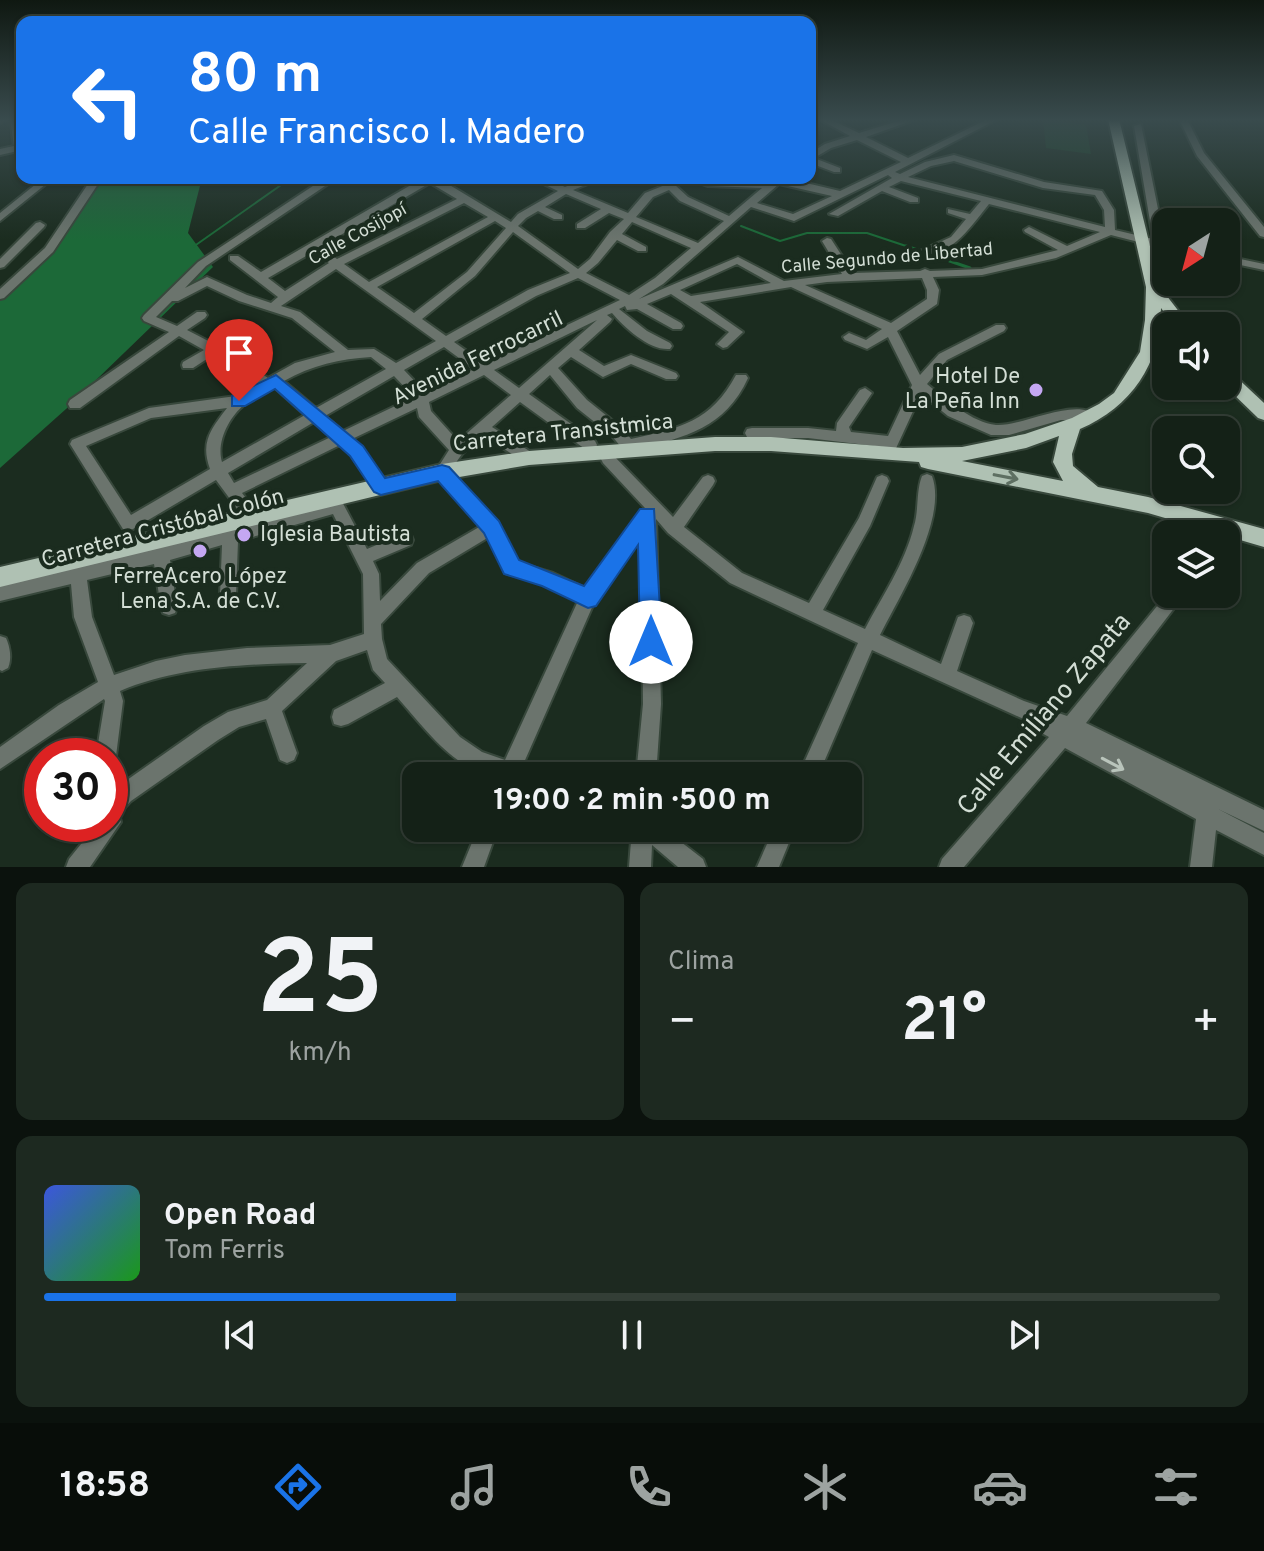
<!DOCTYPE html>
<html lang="es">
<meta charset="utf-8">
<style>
body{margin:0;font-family:Overpass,sans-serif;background:#1d2920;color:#f1f3f6;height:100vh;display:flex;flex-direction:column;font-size:30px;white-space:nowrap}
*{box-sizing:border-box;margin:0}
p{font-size:26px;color:#9da3a1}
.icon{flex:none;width:44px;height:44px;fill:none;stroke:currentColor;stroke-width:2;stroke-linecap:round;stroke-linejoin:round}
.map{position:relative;height:867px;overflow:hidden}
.details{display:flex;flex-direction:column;gap:16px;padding:16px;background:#0b120d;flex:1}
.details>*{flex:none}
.top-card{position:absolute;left:16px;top:16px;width:800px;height:168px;border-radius:16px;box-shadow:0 2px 6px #0004,0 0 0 2px #333e36;background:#1a73e8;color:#fff;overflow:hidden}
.needle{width:52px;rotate:216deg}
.buttons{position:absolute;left:1152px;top:208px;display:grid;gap:16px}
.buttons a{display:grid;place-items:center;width:88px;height:88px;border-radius:16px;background:#142117;box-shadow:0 2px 6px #0004,0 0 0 2px #333e36;font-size:40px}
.speed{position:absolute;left:24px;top:738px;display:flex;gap:16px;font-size:40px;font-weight:700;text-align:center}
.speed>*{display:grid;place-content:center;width:104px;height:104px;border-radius:50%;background:#142117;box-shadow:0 2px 6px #0004,0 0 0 2px #333e36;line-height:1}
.speed .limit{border:12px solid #d22;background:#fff;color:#111}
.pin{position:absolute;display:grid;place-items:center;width:68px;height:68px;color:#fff;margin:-82px -34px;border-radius:50% 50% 50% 0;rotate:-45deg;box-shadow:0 0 8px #0007}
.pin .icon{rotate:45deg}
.me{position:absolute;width:88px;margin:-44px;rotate:0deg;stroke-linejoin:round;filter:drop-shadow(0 0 6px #0008)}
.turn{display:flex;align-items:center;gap:28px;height:168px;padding:0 40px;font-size:36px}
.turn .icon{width:104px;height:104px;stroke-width:2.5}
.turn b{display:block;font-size:56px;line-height:68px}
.big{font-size:60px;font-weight:700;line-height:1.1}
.details .card{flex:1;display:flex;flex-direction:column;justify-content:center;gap:12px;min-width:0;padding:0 28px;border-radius:16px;background:#1d2920}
.details .dial{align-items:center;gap:0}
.dial b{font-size:104px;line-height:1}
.song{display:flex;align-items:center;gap:24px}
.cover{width:96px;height:96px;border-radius:12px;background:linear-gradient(135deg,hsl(230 70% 55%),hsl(120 70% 35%))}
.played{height:8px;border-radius:4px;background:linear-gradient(90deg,#1a73e8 35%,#333e36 35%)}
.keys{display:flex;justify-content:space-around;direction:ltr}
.heat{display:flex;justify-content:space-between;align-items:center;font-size:44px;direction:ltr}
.details .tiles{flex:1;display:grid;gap:16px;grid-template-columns:1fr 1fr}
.card:last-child{grid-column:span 2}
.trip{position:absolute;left:402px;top:762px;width:460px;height:80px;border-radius:16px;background:#142117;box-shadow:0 2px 6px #0004,0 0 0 2px #333e36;font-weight:700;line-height:80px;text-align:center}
.tabs{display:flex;height:128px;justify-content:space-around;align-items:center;background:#080d09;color:#9da3a1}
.tabs .icon{width:56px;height:56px}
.tabs .current{color:#1a73e8}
.tabs b{font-size:36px;color:#f1f3f6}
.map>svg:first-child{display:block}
.green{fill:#1b4227}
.water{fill:#1c6938}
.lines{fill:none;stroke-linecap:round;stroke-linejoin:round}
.stream-far1{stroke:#1c6938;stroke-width:2}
.stream{stroke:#1c6938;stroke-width:3}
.minor-casing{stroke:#38483c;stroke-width:4}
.major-casing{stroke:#38483c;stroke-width:4}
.minor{fill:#6b746d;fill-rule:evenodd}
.major{fill:#afc1b3;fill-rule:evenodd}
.oneway{stroke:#5e6f62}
.oneway2{stroke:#b9c4bb}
.route{fill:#1a73e8;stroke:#114b97;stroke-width:2}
.poi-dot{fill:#c4a7f2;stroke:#1b2c1f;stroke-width:3}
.labels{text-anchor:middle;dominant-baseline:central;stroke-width:8;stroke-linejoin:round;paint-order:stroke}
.far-street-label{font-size:18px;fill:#d3ded5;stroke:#1b2c1f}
.street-label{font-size:22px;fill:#d3ded5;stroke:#1b2c1f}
.poi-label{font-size:22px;fill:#d3ded5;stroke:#1b2c1f;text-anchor:end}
.near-street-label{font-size:26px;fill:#d3ded5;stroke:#1b2c1f}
</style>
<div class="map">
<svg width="1264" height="867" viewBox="0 0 1264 867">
<rect width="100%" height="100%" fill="#1b2c1f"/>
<path class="green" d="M1043 119 1086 125 1091 154 1046 148Z"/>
<path class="water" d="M104 178H202L188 233 213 267 66 409 0 468V293L57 246Z"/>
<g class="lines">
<g class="stream-far1">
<path d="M741 226 780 241 807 233H867L912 248"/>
<path d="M193 247 291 178"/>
</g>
<path class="stream" d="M906 246 970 268"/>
<defs>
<g id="minor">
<path d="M0 119H7L0 123Z"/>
<path d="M10 119H18L22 150 0 155V149L14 146Z"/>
<path d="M819 119H829L859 133 905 119H917L866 137 908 158 988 119H998L895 172 900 174 925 162 954 155 1044 182 1102 191 1114 210 1115 230 1153 239 1134 126 1141 124 1166 249 1111 235 1056 258 982 275 933 277 939 290 937 304 897 331 920 375 939 354 996 325H1004L1006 328 1004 331 947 360 927 384C945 399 973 423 996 425 1022 427 1078 395 1098 417L1096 421 1061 420 1009 435H991L948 416 921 394 892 457H882L880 453 883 447 808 438H752L747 437 745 433 747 429 752 428H808L836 431 837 423 860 390 865 388 872 393 849 427 851 432 888 436 912 385 888 337 867 349 845 340 843 337 849 333 866 340 882 329 791 287 700 302 743 332 727 347 723 348 717 344 729 332 671 294 647 304 681 323 683 326 681 329H673L637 309 627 310 625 306 619 309 647 331 670 343 672 346 670 349C650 351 625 328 612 313L607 315 612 319 610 322 579 350 604 366 631 355 676 373 678 376 676 379H666L631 364 603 377 571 357 558 368 587 400 622 428 631 439C680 428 711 422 736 375H746L748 378C725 428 686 437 637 449L630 454 625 452 612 436 577 408 550 375 529 394 595 441 597 445 595 449H585L520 402 492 427 534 454 536 458 534 462H524L483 435 462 454 450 471 498 522 516 562 553 573 585 588 645 508 603 463 601 459 603 455H613L673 517 703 477 708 475 713 477 715 481 713 485 684 527 742 573 809 603 859 518 877 477 882 475 887 477 889 481 870 526 823 610 865 629C883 595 905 563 914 526 919 510 916 491 922 476L927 474 932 476C948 519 899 597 880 635L941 664 958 617 964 615 970 617 973 623 957 671 1024 701 1067 716 1167 594H1185L1086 723 1264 810V831L1218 809 1264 833V855L1216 830 1212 867H1190L1196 819 1065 748 964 867H939L942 859 1049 737 1029 726 1028 721 872 650 818 776H798L858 643 730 583 668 533 656 519 661 704 656 776H636L643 704 641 537 594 603 522 767 528 769 531 776C519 776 505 778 493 776 452 768 423 726 397 697L348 724 341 726 334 724 332 717 334 710 385 683 373 670 367 650 336 661 282 711 297 753 294 760 287 763 280 760 266 719 239 727 218 740 131 801 119 814 121 822 90 867H66L69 859 97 824H110V756H96L105 701 104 699 0 769V747L59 705 98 682 74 617 71 584 0 601V585L222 531 224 523 230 521 236 523 237 527 252 523 247 522 216 480 133 529 128 531 123 529 70 444 72 440 149 408 236 396 258 384 213 355 193 368H183L182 365 183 362 204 350 179 336 80 408H70L68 404 70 400 169 332 144 321 142 318 144 315 198 262 325 178H337L206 266 185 288 207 277 247 295 271 303 278 297 230 260V256H238L261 272 423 178H438L511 222 518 214 558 191 531 178H544L565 187 588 178H603L573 190 628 213 645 193 665 185 666 178H674L675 185 688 197 729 216 762 188 708 186 686 178 768 183 770 182 767 178H785L840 191 901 162 857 140 831 148 814 158 840 168V172H834L810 163V153L825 144 850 136ZM954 161 1043 188 1095 195 1104 210 1105 227 908 177 931 166ZM888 175 892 178 829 214 838 216 882 191 910 202H918V198L889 187 901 181 981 201 970 214 948 209V213L966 219 951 237 920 251V255C952 257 972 225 989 204L1100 232 1067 246 1029 227 1024 230 1025 232 1058 250 982 269 930 271 925 269 920 271 853 273 831 239 827 238 822 241 842 274 784 281 738 257 639 299 663 284 751 207 794 221ZM430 183 457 199 337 259 320 247ZM779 184 832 196 793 214 757 203ZM669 190 680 201 724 221 698 243 636 217 653 197ZM566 194 601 209 577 224V228H585L609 213 624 219 610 232 590 259 578 269 518 226 526 218 538 211 554 219H562V215L545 207ZM464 203 488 217 369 282 344 264ZM495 221 506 228 467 272 414 313 377 287ZM632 222 691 248 655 278 629 295 586 273 598 263 617 240 638 251H646V247L622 234ZM513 232 570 273 528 290 446 336 422 319 475 276ZM313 252 329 263 285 291 268 278ZM737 264 771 283 691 296 680 290ZM336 269 436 341 396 363 374 349 348 350 300 312 281 306ZM578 278 620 300 485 364 454 342 536 296ZM922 278 927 290V299L891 323 805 285 827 282ZM207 286 239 301 292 318 335 352 295 363 268 378 218 346 187 330 205 318 207 315 205 312H197L177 326 156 317 172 301H178ZM597 320 519 388 494 370ZM444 347 474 369 425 392 404 370ZM371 357 386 369 316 408 284 381C312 365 340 359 371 357ZM484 375 511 395 458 441 431 411 429 402ZM394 376 414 397 343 431 325 416ZM274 387 305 415 222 462C216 442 229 417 245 404 253 397 265 392 274 387ZM227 408C211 429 200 442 210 469L131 515 86 446 151 418ZM417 408 419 417 449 450 435 472 437 476 481 526 417 563 380 601 379 574 373 561 411 545 413 540 411 535 405 533 367 549 338 494 333 492 328 494 325 498 328 503 254 523 260 517 242 493 340 445 351 455 376 491 381 493 386 491 388 487 386 483 361 447 352 439ZM314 422 331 437 234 483 228 473ZM333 514 363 574 364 634 330 645 247 648 185 655 156 661 114 675 92 617 87 580 154 564 161 607 163 613 169 615 175 613 177 607 170 560 222 545 220 596 222 601 228 604 234 601 236 596 238 541ZM489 537 505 573 544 584 578 601 505 760 482 752 460 737 387 659 382 639 381 624 429 573ZM307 663 267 700 228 712 204 726 127 780 117 766 111 764 116 756 123 701 120 691C177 667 245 664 307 663Z"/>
<path d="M1179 119H1187L1204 153 1264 227V237L1260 236 1197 156Z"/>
<path d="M31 178H41L46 184 0 221V213L36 184Z"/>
<path d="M92 178H102L53 252 4 298 0 299V289L45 248Z"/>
<path d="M40 222 45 225 44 227 4 267 0 268V259L36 223Z"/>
<path d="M1226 256 1264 264V270L1226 262Z"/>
<path d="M0 636 6 638C10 647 12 659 8 668L2 671 0 670Z"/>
<path d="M478 828H498L484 867H462Z"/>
<path d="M632 828H663L703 859 706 867H678L652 845 651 867H629Z"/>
<path d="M774 828H795L779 867H757Z"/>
</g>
<g id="major">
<path d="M1108 119H1119L1160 287 1190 326H1174L1161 308C1161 364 1131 407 1080 429L1072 454 1073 466 1098 487 1148 497 1264 529V547L1148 513 928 469 921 467 919 462 771 451H715L529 465 442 480 0 587V567L442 464 529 451 715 437H771L903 448 962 447 1025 434 1072 418 1099 404 1114 393 1140 352 1145 320 1146 287ZM1059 436 1053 462 1063 481 962 461 1026 448Z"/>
<path d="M1226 371 1232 373 1264 403V420L1258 418 1225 386Z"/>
</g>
</defs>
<use href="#minor" class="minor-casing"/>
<use href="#major" class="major-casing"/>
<use href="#minor" class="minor"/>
<use href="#major" class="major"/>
</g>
<defs><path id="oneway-shaft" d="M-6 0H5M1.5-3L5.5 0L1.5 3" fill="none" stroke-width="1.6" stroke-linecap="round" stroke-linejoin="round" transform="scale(2)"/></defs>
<use class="oneway" href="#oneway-shaft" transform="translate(1006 477) rotate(11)"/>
<use class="oneway2" href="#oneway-shaft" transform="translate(1113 764) rotate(28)"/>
<linearGradient id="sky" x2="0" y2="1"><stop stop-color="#0f1811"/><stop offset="0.5" stop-color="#394b4d"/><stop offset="1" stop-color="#394b4d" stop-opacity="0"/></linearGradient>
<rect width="1264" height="240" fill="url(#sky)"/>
<path class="route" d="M276 375 363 446 385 478 442 465 449 467 499 521 519 560 584 586 640 509H654L662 642 659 650 651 653 643 650 640 642 638 545 596 606 588 608 542 586 504 574 484 533 438 481 381 495 374 492 350 456 275 389 245 406H232V396Z"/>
<g class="poi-dot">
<circle cx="1036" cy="390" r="8"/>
<circle cx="244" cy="535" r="8"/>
<circle cx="200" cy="551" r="8"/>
</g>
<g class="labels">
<g class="far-street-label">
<text transform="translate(358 235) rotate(-29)">Calle Cosijopí</text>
<text transform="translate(887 259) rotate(-5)">Calle Segundo de Libertad</text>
</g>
<g class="street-label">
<text transform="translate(478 359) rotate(-26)">Avenida Ferrocarril</text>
<text transform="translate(563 434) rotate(-6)">Carretera Transistmica</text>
<text transform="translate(163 529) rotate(-15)">Carretera Cristóbal Colón</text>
</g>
<g class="poi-label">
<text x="1020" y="377">Hotel De<tspan x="1020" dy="25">La Peña Inn</tspan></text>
<text x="260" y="535" text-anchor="start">Iglesia Bautista</text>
<text x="200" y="577" text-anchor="middle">FerreAcero López<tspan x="200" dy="25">Lena S.A. de C.V.</tspan></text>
</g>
<g class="near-street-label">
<text transform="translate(1045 715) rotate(-50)">Calle Emiliano Zapata</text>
</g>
</g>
</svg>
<div class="buttons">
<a><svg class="needle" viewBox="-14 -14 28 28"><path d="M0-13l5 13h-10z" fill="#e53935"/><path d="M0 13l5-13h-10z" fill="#9da3a1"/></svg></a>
<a><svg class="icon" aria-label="sound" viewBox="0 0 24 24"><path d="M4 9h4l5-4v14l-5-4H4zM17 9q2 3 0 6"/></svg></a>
<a><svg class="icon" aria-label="search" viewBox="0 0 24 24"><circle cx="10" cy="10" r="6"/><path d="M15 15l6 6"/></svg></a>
<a><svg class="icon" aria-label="layers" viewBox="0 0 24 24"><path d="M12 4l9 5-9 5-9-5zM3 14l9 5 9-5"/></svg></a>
</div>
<div class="speed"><div class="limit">30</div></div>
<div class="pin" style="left:239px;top:401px;background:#d93025"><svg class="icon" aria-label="arrive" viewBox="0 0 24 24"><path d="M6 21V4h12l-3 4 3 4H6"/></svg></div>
<svg class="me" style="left:651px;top:642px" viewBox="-20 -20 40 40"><circle r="19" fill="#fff"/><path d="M0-13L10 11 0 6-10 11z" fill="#1a73e8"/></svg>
<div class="trip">19:00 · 2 min · 500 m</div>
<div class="top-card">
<div class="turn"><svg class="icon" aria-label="left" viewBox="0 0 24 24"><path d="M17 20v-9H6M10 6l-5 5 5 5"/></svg><div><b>80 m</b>Calle Francisco I. Madero</div></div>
</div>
</div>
<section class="details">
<div class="tiles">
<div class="card dial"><b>25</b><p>km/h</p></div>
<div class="card"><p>Clima</p>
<div class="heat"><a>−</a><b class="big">21°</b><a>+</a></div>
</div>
<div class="card">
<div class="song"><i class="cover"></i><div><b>Open Road</b><p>Tom Ferris</p></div></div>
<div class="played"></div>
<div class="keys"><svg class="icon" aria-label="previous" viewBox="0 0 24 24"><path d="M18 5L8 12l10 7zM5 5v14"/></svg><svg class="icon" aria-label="pause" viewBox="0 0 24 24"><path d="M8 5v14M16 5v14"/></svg><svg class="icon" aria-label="next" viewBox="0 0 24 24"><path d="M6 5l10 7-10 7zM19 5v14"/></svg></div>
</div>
</div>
</section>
<nav class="tabs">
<b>18:58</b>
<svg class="icon current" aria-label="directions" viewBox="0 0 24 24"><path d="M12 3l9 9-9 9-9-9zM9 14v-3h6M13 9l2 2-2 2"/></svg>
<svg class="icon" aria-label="music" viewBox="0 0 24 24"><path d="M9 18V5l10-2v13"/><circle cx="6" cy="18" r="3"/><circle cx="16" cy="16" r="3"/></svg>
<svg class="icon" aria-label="phone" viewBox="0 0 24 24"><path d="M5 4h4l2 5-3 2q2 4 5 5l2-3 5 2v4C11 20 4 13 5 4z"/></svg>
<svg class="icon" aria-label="climate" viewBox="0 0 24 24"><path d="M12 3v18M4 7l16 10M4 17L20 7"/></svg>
<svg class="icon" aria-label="car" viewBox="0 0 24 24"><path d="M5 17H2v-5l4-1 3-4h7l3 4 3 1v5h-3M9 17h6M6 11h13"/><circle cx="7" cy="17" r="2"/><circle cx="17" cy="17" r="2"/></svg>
<svg class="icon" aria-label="filters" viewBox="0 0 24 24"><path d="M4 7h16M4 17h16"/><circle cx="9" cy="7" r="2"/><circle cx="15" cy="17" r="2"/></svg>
</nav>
